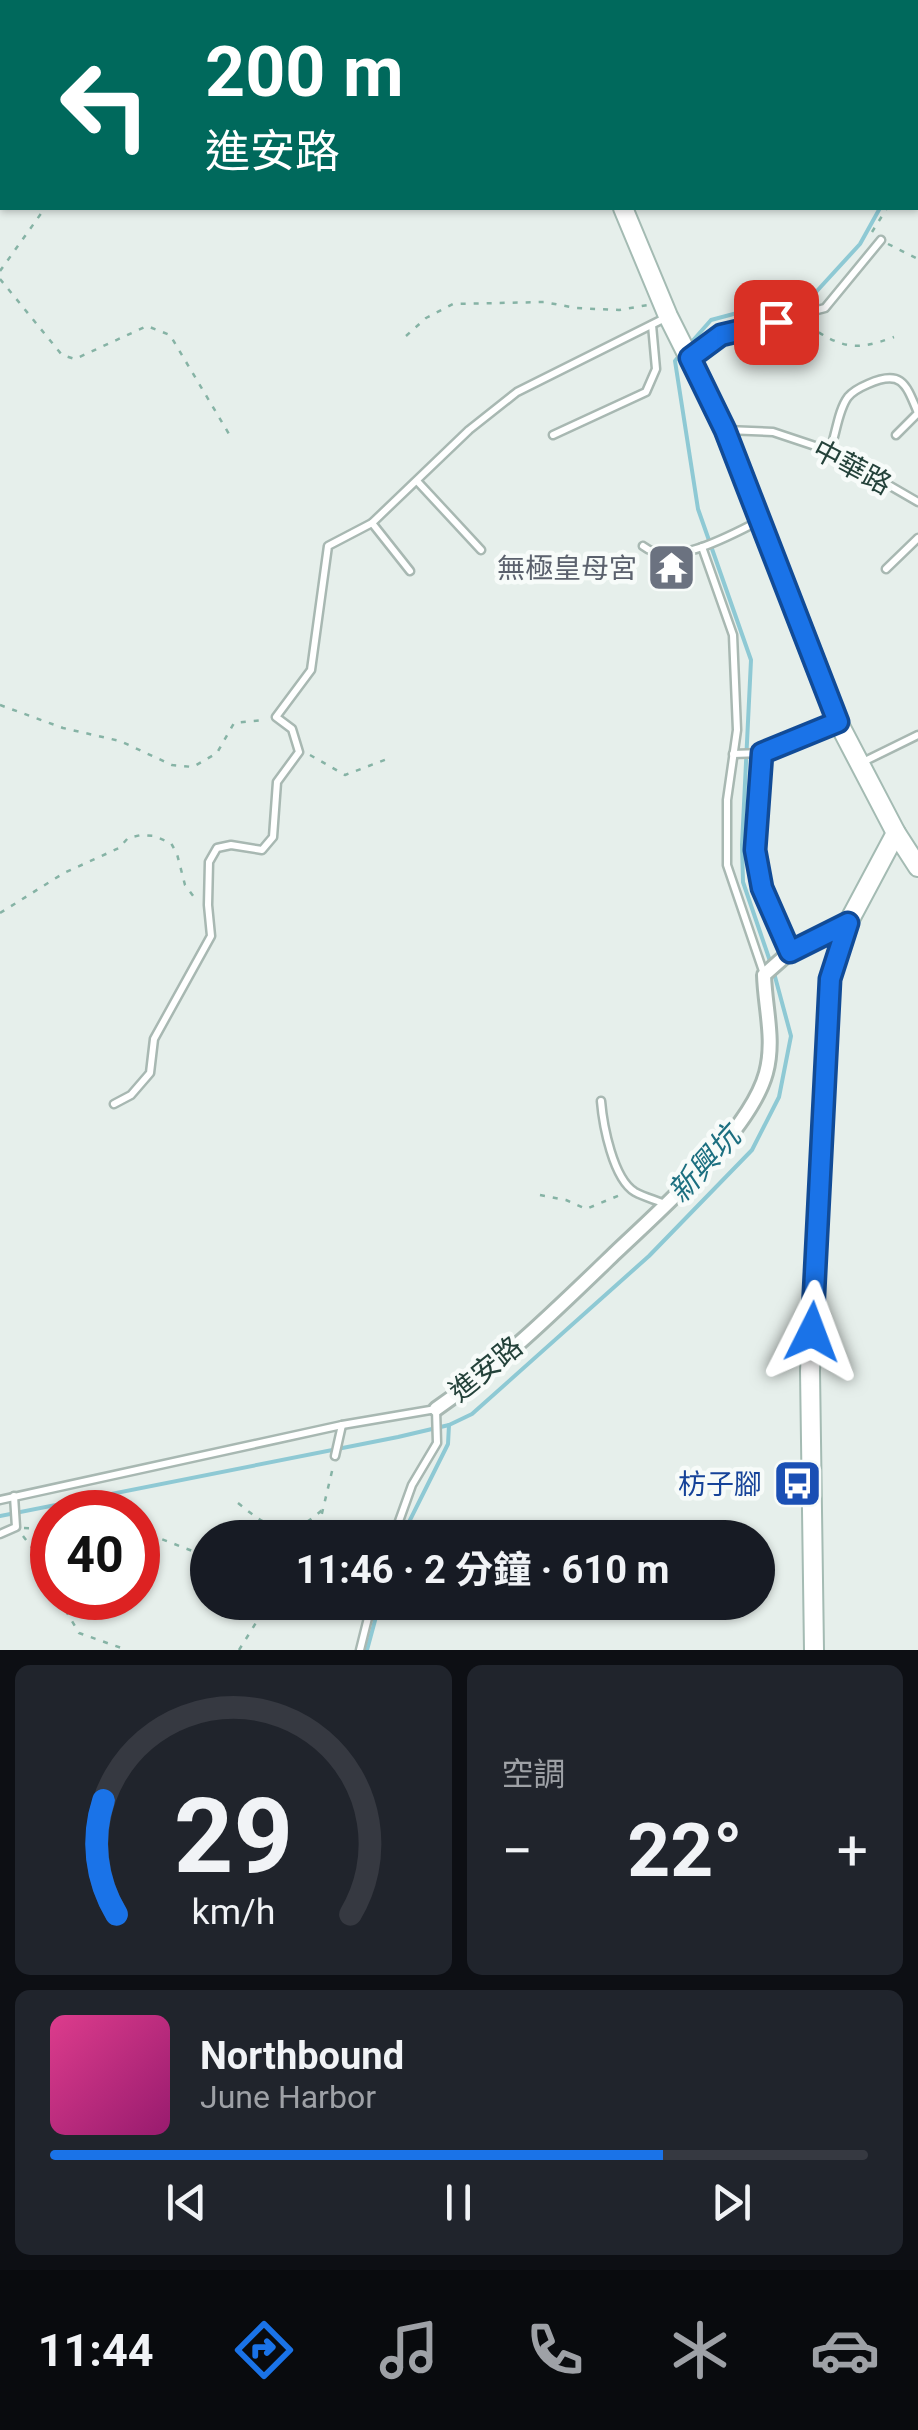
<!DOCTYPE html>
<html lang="zh-TW">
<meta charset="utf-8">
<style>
body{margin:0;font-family:Roboto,"Noto Sans TC",sans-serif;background:#20242c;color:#f1f3f6;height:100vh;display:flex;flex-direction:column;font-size:38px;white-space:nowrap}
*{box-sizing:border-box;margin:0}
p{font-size:32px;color:#9ea1a6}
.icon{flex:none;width:55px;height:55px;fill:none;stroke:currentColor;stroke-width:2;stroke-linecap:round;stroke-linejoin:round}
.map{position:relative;height:1650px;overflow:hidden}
.drawer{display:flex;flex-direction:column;gap:15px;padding:15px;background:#0d0f14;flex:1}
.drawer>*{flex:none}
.hud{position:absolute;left:0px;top:0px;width:920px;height:210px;box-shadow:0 2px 8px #0004;background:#00695c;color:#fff;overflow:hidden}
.speed{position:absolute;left:30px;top:1490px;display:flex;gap:20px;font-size:50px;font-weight:700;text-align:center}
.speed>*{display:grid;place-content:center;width:130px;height:130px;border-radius:50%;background:#171b24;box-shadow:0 2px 8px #0004;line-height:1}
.speed .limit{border:15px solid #d22;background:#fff;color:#111}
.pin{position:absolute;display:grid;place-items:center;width:85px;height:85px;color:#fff;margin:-42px;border-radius:20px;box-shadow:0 5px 15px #0006}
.me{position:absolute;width:110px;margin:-55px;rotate:3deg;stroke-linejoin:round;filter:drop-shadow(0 0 8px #0008)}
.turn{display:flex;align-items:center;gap:35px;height:210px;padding:0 40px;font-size:45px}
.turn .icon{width:130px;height:130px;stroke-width:2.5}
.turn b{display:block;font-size:70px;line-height:85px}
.big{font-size:75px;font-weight:700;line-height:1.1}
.drawer .tile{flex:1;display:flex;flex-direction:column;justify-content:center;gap:15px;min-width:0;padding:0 35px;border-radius:15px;background:#20242c}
.drawer .dial{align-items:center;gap:0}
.dial svg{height:260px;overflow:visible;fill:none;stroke:#363941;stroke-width:7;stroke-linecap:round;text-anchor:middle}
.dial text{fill:#f1f3f6;stroke:none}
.song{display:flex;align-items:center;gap:30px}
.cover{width:120px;height:120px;border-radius:15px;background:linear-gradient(135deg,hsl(330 70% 55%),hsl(320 70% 35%))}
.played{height:10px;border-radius:5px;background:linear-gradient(90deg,#1a73e8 75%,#363941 75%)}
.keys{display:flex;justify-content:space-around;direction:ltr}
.heat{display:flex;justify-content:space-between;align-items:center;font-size:55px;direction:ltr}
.drawer .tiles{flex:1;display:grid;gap:15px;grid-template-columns:1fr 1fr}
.tile:last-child{grid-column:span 2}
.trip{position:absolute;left:190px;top:1520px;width:585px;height:100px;border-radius:50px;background:#171b24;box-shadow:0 2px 8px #0004;font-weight:700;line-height:100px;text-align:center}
.menu{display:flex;height:160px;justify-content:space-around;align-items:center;background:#090b0e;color:#9ea1a6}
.menu .icon{width:70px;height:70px}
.menu .current{color:#1a73e8}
.menu b{font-size:45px;color:#f1f3f6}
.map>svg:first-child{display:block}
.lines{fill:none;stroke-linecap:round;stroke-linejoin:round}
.stream{stroke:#8ec9d4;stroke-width:4}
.lane-casing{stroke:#a8b8b2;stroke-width:11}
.street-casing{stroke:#a8b8b2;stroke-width:18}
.secondary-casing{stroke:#a4bbb3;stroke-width:22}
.path{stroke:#86b3a5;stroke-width:2.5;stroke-dasharray:5 8;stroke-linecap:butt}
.lane{stroke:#fff;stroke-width:6}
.street{stroke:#fff;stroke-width:12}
.secondary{stroke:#fff;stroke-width:18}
.route-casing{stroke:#114b97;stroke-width:25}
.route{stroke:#1a73e8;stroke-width:18}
.labels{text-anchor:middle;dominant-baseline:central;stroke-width:9;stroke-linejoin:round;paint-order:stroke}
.street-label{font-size:28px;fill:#24423a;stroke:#f7fbf9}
.worship-label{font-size:28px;fill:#5b616d;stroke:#f7fbf9;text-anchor:end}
.transit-label{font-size:28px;fill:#164399;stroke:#f7fbf9;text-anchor:end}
.water-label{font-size:30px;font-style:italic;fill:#1c6f80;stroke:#f7fbf9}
</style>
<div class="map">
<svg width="918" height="1650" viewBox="0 0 918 1650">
<rect width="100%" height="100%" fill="#e6efeb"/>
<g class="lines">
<g class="stream">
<path d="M895 0 896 2"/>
<path d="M918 60V61"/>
<path d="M918 132V130"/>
<path d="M689 345 711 320 816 292 860 244 880 208"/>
<path d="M679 356 675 361 698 509 751 660 742 845 743 882 771 964"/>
<path d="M0 1516 398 1437 449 1425 472 1414 649 1256 752 1150 779 1097 791 1036 774 973"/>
<path d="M401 1538 448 1444 449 1425"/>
<path d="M367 1650 380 1602"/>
</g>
<defs>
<g id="lane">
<path d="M910 0 911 2"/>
<path d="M918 18V20"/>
<path d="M690 358 721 335 825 308 881 240"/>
<path d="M726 430 773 432 830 451 918 502"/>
<path d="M553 435 646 392 656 369 652 325"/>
<path d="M830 450C836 435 838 410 848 397 853 391 861 387 868 384 902 369 906 384 918 413L896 435"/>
<path d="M417 481 481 550"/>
<path d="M372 523 410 571"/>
<path d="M643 546C672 569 731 535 759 521"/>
<path d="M702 547 733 635 737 730 727 800V865L764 974"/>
<path d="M886 569 918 538"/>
<path d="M762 753 755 850 762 888 790 951"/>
<path d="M733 754 762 753 836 722"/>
<path d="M861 763 918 735"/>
<path d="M601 1101C603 1125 613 1179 635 1192 644 1197 656 1200 665 1204"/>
<path d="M114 1104 131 1095 150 1073 154 1039 211 936 208 905 209 862 217 848 231 845 262 850 273 837 277 782 299 752 292 729 276 717 311 670 328 546 372 523 469 430 517 392 667 317"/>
<path d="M335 1456 342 1425"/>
<path d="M0 1500 342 1425 436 1409 437 1443 412 1485 393 1538"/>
<path d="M0 1534 16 1527 14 1496"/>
<path d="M360 1650 372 1602"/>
</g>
<g id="street">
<path d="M0 8 2 5"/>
<path d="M436 1409C501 1364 558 1308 615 1253 659 1211 750 1132 766 1073 775 1040 765 1008 764 975L790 952 848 923"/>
</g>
<g id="secondary">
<path d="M555 0 556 2"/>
<path d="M623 208 668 316 725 430 838 722 896 833 918 867"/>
<path d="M814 1650 810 1371 830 979 848 923 896 833"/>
</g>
</defs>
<use href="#lane" class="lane-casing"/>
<use href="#street" class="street-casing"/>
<use href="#secondary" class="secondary-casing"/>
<g class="path">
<path d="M478 0 479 2"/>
<path d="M0 31H2"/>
<path d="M918 150V149"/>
<path d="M872 232 887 208"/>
<path d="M888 244 918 259"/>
<path d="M0 271 45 208"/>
<path d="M0 279 62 355 75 359 147 326 170 335 232 439"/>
<path d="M808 325C842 349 856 351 894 337"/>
<path d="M406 336 426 318 453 304 544 302 576 308 619 310 648 305"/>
<path d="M0 705 63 728 120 741 172 765 193 767 217 753 234 723 264 720"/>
<path d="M310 755 345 775 387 759"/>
<path d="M0 913 64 873 119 848 128 838 141 835 154 836 171 843 177 854 185 885 197 901"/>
<path d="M540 1195 566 1200 586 1209 620 1195"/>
<path d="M238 1503C270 1529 288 1541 322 1510"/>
<path d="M24 1528 52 1529"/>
<path d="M138 1530 208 1557"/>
<path d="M23 1536 52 1573"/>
<path d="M313 1538 318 1530 333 1467"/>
<path d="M62 1598 63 1606 79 1633 127 1650"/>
<path d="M239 1650 269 1602"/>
</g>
<use href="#lane" class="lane"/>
<use href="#street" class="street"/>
<use href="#secondary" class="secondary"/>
</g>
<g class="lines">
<defs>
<path id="route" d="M776 322 721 335 690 358 725 430 838 722 762 753 755 850 762 888 790 952 848 923 830 979 812 1332"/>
</defs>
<use href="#route" class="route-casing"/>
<use href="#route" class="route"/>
</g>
<defs>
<symbol id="temple-square" viewBox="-11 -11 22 22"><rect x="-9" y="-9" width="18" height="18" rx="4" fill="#6b7280" stroke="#f7fbf9"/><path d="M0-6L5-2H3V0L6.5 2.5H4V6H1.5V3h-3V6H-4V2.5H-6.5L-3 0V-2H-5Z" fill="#fff"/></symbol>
<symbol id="bus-square" viewBox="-11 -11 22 22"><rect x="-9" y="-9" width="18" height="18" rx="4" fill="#1a4fb4" stroke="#f7fbf9"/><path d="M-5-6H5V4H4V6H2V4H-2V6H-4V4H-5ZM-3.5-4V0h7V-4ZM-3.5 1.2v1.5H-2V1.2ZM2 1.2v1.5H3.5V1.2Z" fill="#fff"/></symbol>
</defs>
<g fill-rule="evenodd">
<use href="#temple-square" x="644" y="540" width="55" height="55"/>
<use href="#bus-square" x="770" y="1456" width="55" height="55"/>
</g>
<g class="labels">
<g class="street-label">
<text transform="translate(852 467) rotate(28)">中華路</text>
<text transform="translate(486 1369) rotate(-39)">進安路</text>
</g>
<g class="worship-label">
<text x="637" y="568">無極皇母宮</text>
</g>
<g class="transit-label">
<text x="762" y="1484">枋子腳</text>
</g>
<g class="water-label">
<text transform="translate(704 1164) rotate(-48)">新興坑</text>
</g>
</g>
</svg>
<div class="speed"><div class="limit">40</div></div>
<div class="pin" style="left:776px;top:322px;background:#d93025"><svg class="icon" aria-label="arrive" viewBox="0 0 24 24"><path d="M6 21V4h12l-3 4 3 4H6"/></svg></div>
<svg class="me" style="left:812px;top:1332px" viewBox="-20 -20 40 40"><path d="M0-17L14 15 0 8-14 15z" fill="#1a73e8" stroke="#fff" stroke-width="4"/></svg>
<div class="trip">11:46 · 2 分鐘 · 610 m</div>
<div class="hud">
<div class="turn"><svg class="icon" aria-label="left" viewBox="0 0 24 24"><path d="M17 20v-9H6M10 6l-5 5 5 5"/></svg><div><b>200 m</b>進安路</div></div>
</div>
</div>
<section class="drawer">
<div class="tiles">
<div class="tile dial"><svg viewBox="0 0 100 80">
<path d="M14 69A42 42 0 1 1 86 69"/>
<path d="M14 69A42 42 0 0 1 10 34" stroke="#1a73e8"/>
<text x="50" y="56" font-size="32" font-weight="700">29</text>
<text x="50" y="72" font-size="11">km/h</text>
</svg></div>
<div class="tile"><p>空調</p>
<div class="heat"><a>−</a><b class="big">22°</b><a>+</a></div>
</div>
<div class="tile">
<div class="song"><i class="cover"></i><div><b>Northbound</b><p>June Harbor</p></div></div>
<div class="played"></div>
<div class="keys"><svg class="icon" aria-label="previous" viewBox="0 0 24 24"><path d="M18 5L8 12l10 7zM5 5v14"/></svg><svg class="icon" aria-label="pause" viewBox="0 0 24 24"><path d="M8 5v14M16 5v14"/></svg><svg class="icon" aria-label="next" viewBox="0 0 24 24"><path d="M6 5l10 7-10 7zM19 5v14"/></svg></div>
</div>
</div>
</section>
<nav class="menu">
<b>11:44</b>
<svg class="icon current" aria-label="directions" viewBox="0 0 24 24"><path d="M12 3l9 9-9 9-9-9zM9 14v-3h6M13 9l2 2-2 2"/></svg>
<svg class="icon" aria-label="music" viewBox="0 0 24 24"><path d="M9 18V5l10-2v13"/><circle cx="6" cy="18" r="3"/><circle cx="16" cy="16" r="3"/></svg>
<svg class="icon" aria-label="phone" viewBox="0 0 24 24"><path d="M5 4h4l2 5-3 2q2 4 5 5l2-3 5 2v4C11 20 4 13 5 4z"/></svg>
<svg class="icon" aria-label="climate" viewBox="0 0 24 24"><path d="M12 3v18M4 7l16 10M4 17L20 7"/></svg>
<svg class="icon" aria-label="car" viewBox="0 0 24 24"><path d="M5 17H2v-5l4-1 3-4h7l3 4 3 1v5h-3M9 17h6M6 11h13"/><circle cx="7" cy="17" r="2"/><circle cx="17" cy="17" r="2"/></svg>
</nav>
